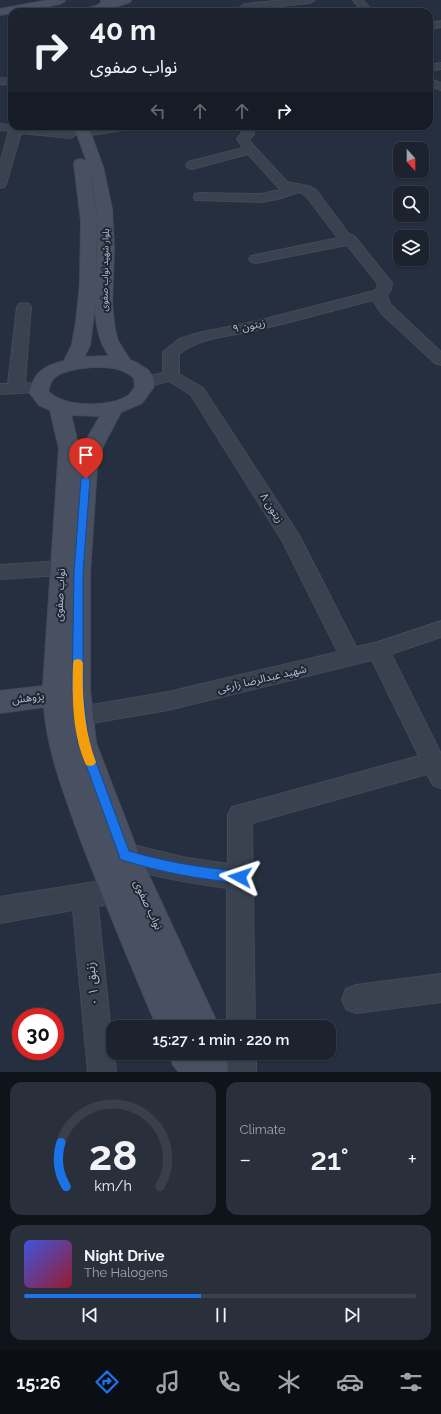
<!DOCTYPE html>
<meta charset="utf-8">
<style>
body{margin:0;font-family:Raleway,"Noto Sans Arabic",sans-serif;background:#292f3b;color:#f1f3f6;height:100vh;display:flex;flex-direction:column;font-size:15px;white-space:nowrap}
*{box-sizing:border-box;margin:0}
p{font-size:13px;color:#a0a4aa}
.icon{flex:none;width:22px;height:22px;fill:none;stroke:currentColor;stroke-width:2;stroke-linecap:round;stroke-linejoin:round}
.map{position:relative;height:1072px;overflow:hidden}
.side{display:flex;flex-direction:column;gap:10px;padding:10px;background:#0f131a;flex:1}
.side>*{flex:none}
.hud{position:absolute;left:8px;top:8px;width:425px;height:122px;border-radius:12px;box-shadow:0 1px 3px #0004,0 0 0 1px #3a404b;background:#1c232f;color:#f1f3f6;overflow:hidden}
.needle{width:26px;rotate:159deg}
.buttons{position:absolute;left:393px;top:142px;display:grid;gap:8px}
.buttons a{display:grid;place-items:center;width:36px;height:36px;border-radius:8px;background:#1c232f;box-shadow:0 1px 3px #0004,0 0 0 1px #3a404b;font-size:20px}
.speed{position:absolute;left:12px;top:1008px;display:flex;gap:8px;font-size:20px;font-weight:700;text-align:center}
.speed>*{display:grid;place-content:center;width:52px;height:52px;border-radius:50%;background:#1c232f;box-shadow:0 1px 3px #0004,0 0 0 1px #3a404b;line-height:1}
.speed .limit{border:6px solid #d22;background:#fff;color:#111}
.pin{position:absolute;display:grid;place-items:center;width:34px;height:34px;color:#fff;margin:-41px -17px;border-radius:50% 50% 50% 0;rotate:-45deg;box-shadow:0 0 4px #0007}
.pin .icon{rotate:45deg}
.me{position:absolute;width:44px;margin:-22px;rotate:275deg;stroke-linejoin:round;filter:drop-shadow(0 0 3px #0008)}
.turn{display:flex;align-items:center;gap:14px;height:84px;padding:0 16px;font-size:18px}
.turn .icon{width:52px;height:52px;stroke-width:2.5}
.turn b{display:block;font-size:28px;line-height:34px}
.lanes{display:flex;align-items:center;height:38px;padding:0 16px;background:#0003;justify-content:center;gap:20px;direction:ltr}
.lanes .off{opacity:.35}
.big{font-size:30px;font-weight:600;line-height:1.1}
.side .card{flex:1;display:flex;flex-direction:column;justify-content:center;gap:6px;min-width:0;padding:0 14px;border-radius:12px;background:#292f3b}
.side .dial{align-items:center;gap:0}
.dial svg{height:104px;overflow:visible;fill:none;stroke:#3a404b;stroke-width:7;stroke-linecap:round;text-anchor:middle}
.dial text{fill:#f1f3f6;stroke:none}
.song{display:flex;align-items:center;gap:12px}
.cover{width:48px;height:48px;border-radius:6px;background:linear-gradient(135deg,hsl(230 70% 55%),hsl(350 70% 35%))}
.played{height:4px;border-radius:2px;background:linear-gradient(90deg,#1a73e8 45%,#3a404b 45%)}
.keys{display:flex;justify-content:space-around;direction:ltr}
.heat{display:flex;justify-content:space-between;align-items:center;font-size:22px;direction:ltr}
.side .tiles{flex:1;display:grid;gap:10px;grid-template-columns:1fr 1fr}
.card:last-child{grid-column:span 2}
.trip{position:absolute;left:106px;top:1020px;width:230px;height:40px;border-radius:12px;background:#1c232f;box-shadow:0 1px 3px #0004,0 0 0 1px #3a404b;font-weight:600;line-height:40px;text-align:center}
.tabs{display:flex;height:64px;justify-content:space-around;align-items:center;background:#0b0e13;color:#a0a4aa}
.tabs .icon{width:28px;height:28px}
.tabs .on{color:#1a73e8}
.tabs b{font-size:18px;color:#f1f3f6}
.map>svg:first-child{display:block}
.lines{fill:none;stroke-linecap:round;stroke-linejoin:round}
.street-casing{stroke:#434a58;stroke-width:2}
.secondary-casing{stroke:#434a58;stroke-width:2}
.street{fill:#3a414f;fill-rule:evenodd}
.secondary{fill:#485062;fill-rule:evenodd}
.route{fill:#1a73e8;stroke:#114b97}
.slow{fill:#f59e0b}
.labels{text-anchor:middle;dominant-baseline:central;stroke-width:4;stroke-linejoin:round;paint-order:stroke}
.far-street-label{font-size:9px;fill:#b6bcca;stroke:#1f2634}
.street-label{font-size:11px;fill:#b6bcca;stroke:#1f2634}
.near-street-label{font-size:13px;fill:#b6bcca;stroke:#1f2634}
</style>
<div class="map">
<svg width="441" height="1072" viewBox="0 0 441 1072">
<rect width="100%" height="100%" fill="#262f3f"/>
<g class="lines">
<defs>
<g id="street">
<path d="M284 0H315L310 3 252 9 254 12H244L240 7 245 4Z"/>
<path d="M353 0H363L373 12H363Z"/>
<path d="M185 8 191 12H181L182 9Z"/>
<path d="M441 21V27L429 29V23Z"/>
<path d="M441 63V69L429 71V65Z"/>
<path d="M0 78 12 79V85L0 84Z"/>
<path d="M429 78 441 83V90L429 85Z"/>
<path d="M0 124 12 125V126L70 130 74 132 76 134 74 136 70 138 21 133 6 184 4 187 0 188V163L9 131 0 130Z"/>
<path d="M103 126H136L134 128 130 129 84 136 80 134 78 132 80 130Z"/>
<path d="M239 126H251L254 134 249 139 253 145 287 182 308 186 316 190 348 233 355 237 392 283 391 290 387 295 390 304 441 352V365L435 363 382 314 373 300C334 310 296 321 257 330 230 336 201 337 179 354V374L203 388 299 535 356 647 378 642 441 621V637L391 654 441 754V788L433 785 427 774 252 823 255 1027H227V888C190 883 151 877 116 863L113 855 116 847 125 843 182 857 228 864V815L232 807 419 756 372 660 168 710 80 725 72 723 69 716 72 709 80 707 168 692 338 652 283 542 191 395 169 381 145 387 139 386 137 382 139 378 163 373V352L179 339 198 333 257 321 374 291 377 288 378 284 347 245 256 263 251 262 249 259 251 256 338 238 306 196 299 192 278 199 261 202 195 200 194 197 195 194 200 193 261 194 284 189 279 188 248 154 192 169 188 168 186 165 188 162 243 148 237 139 242 133Z"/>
<path d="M24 303 29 304 31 307 25 383 36 384 38 388 36 392 0 394V384H8L17 307 19 304Z"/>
<path d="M62 561 69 563 72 568 69 573 62 575 0 579V565Z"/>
<path d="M114 879 123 882 127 891 123 900 114 903 98 906 113 1053H114L116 1072H88L73 910 0 923V897Z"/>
<path d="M441 974V1002L356 1013 346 1009 342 999 346 989 356 985Z"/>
<rect x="228" y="1053" width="28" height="19"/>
</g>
<g id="secondary">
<path d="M49 0 65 1 60 4 0 15V9Z"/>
<path d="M101 0H131L130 2 101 12H79L81 10 96 6 101 3Z"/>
<path d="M74 126H88L103 167 112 209 114 250 112 304 115 330 118 341 130 360 137 363 148 370 153 377 154 382 153 388 142 403 121 412 104 444 97 467 90 573V691L96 743 138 852 219 1027H157C129 961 101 895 76 827 62 788 47 748 44 707L0 713V691L43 686 59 448 50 410 39 405 29 392C35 372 44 366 64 361L72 345 76 322 80 284 81 221 74 163 76 160 81 159 87 162ZM89 166C98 202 99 237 96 274L97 221ZM95 305C96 324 98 340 109 356L84 357 90 345ZM93 367C108 367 122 367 134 378L135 387C133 389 131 393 129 395 112 408 62 408 48 391 49 388 50 384 51 382 57 370 82 368 93 367ZM71 415 100 416 84 444 78 462 79 448Z"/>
<path d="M169 1053H225L227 1072H179L173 1065Z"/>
</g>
</defs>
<use href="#street" class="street-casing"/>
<use href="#secondary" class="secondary-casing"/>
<use href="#street" class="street"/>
<use href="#secondary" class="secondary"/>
</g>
<path class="route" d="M86 476 90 479 83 573V690L89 743 129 851C166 862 202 868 240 871L245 873 246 877 245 881 240 883C198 879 165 873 125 861L120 859 119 855 78 743 72 690 74 573 81 479Z"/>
<path class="slow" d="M78 659 81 660 83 663C82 696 84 730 96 762L94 765 90 766 86 765C72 734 72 696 73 663L74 660Z"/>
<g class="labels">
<g class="far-street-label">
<text transform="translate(105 270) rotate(-89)">بلوار شهید نواب صفوی</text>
</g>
<g class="street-label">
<text transform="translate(249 326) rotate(-12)">زیتون ۹</text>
<text transform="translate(272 508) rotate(57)">زیتون ۸</text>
<text transform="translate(60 595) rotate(-87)">نواب صفوی</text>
<text transform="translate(262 679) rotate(-13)">شهید عبدالرضا زارعی</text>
<text transform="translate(28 698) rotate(-7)">پژوهش</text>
<text transform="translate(148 905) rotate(65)">نواب صفوی</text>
</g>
<g class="near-street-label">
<text transform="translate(92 984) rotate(-96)">زنبق ۱ ۰</text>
</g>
</g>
</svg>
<div class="buttons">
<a><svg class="needle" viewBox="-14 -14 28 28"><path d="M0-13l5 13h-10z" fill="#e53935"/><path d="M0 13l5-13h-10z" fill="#a0a4aa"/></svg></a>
<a><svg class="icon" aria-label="search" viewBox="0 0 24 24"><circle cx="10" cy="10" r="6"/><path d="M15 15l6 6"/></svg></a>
<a><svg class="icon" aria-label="layers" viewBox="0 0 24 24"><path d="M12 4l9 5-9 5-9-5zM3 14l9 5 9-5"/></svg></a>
</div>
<div class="speed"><div class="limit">30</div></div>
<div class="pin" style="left:86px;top:479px;background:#d93025"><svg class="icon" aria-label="arrive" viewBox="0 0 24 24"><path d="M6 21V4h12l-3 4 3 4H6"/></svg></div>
<svg class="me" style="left:240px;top:877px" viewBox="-20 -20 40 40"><path d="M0-17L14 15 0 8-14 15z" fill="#1a73e8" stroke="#fff" stroke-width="4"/></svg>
<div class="trip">15:27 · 1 min · 220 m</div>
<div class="hud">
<div class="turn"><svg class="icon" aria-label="right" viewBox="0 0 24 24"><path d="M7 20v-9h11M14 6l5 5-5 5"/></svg><div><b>40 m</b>نواب صفوی</div></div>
<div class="lanes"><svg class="icon off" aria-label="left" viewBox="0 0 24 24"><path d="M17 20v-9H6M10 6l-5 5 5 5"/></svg><svg class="icon off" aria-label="ahead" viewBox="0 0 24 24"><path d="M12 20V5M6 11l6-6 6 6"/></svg><svg class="icon off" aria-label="ahead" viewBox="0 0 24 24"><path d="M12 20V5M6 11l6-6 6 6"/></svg><svg class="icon" aria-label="right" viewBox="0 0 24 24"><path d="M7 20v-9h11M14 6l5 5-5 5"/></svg></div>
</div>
</div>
<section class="side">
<div class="tiles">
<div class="card dial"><svg viewBox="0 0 100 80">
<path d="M14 69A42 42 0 1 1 86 69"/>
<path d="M14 69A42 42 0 0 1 10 35" stroke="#1a73e8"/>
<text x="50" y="56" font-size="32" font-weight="700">28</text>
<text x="50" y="72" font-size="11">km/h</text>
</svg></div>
<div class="card"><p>Climate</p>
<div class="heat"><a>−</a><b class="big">21°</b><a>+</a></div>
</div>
<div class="card">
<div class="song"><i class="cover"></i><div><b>Night Drive</b><p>The Halogens</p></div></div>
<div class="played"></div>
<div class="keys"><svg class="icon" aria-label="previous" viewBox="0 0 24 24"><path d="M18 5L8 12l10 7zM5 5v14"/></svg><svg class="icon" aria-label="pause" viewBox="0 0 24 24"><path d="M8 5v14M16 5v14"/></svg><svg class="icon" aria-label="next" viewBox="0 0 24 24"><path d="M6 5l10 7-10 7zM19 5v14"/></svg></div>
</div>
</div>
</section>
<nav class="tabs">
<b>15:26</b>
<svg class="icon on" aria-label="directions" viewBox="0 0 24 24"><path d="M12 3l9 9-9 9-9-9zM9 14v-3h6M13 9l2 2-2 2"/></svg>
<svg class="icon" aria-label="music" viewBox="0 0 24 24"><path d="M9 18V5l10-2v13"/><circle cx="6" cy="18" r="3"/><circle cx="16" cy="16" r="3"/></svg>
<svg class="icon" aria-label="phone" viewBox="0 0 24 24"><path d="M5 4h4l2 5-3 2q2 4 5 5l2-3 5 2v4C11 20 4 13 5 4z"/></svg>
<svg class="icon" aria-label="climate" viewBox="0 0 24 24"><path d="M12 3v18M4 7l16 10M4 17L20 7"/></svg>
<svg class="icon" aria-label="car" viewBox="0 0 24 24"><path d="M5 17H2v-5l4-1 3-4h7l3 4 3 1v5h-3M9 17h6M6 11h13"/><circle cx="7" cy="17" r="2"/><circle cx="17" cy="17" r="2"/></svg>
<svg class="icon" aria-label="filters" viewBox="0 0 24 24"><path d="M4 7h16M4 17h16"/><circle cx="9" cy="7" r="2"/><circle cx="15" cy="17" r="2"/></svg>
</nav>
